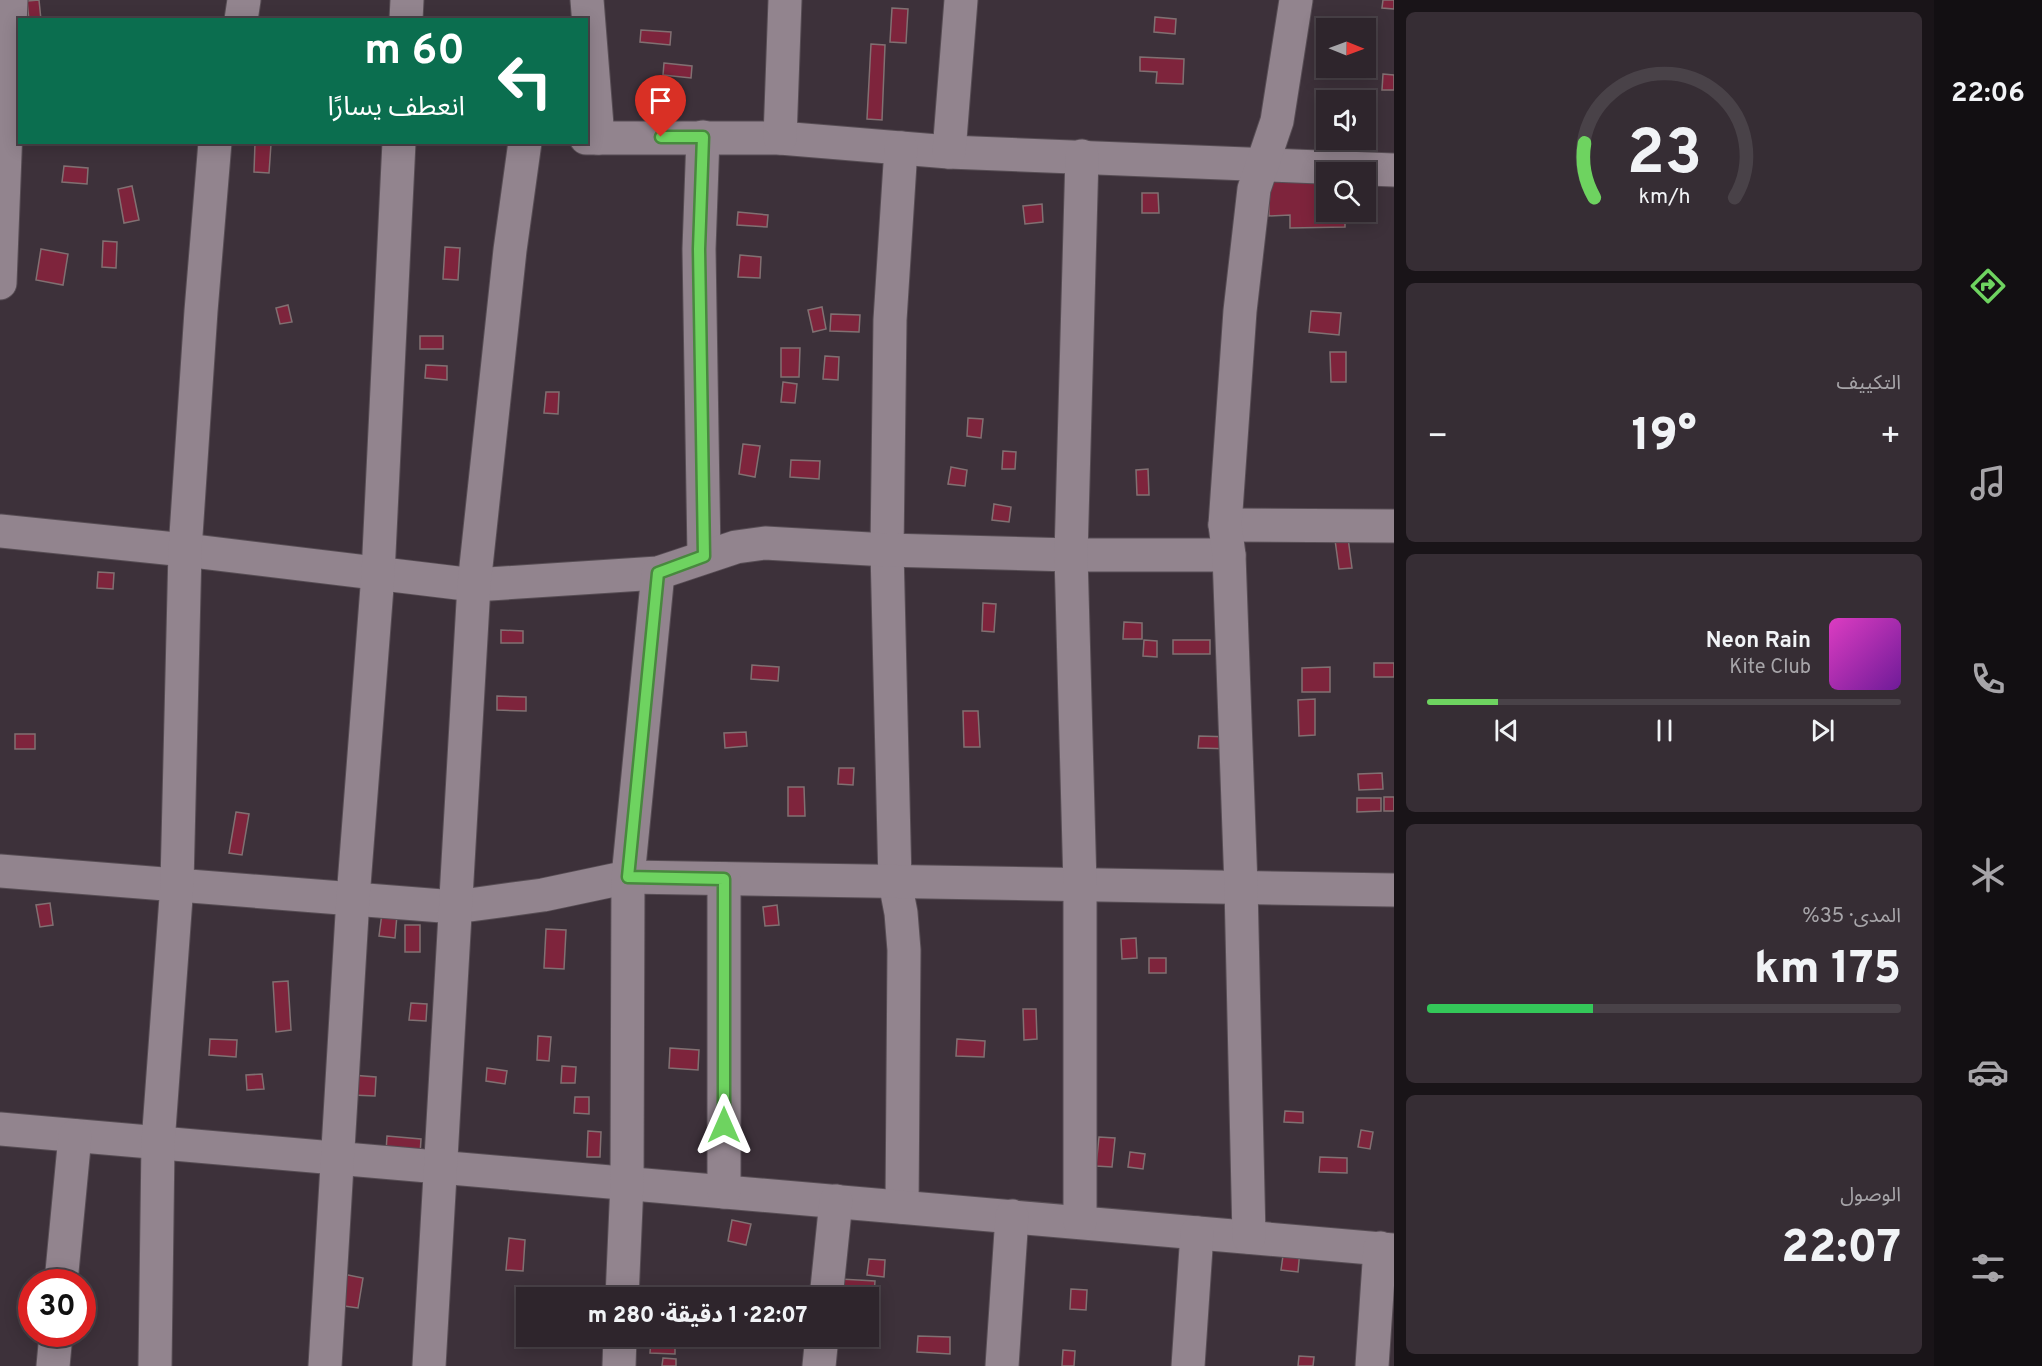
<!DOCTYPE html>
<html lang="ar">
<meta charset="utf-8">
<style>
body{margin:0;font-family:Overpass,"Noto Sans Arabic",sans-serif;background:#362d34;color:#f1f3f6;direction:rtl;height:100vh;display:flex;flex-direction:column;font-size:22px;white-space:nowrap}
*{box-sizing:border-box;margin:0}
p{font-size:20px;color:#a7a5a9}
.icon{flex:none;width:33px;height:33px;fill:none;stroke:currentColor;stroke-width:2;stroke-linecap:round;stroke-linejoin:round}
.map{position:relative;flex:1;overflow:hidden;direction:ltr}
.panel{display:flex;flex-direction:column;gap:12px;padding:12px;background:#191418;width:540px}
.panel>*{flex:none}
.banner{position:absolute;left:18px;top:18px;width:570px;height:126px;border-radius:0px;box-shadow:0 3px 15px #0003,0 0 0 2px #494248;direction:rtl;background:#0b6e4f;color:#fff;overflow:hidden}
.needle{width:39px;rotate:91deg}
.buttons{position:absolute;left:1316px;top:18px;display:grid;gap:12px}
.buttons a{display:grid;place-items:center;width:60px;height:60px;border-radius:0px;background:#2e252c;box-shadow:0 3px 15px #0003,0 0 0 2px #494248;font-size:30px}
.speed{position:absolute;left:18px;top:1269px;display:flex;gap:12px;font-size:30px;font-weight:700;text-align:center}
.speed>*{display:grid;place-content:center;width:78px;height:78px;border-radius:50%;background:#2e252c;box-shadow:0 3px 15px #0003,0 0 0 2px #494248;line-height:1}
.speed .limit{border:9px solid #d22;background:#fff;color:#111}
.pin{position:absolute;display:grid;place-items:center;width:51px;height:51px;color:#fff;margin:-62px -26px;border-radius:50% 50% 50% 0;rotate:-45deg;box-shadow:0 0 6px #0007}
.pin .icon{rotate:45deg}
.me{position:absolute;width:66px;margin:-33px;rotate:0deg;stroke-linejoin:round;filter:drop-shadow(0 0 4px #0008)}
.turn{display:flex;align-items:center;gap:21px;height:126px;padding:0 24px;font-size:27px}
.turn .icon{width:78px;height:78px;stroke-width:2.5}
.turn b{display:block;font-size:42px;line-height:51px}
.big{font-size:45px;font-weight:800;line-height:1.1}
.panel .tile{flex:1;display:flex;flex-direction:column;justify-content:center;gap:9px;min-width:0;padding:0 21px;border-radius:9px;background:#362d34}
.panel .dial{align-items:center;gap:0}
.dial svg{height:156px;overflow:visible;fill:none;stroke:#494248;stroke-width:7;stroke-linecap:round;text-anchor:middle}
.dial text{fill:#f1f3f6;stroke:none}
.song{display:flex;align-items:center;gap:18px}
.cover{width:72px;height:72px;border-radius:9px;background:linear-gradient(135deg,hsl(310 70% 55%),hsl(280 70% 35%))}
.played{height:6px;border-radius:3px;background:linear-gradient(90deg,#6ed360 15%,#494248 15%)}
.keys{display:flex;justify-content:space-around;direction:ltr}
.heat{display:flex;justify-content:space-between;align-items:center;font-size:33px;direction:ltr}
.charge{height:9px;border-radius:4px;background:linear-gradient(90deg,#34c759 35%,#494248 0)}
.trip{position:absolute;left:516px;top:1287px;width:363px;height:60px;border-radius:0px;background:#2e252c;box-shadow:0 3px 15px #0003,0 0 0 2px #494248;font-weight:800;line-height:60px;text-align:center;direction:rtl}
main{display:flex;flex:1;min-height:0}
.menu{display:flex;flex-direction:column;width:108px;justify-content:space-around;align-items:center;background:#120f12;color:#a7a5a9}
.menu .icon{width:42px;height:42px}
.menu .current{color:#6ed360}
.menu b{font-size:27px;color:#f1f3f6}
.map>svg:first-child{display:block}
.building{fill:#7e243c;stroke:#817072;stroke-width:1.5}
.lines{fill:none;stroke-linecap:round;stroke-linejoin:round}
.minor-casing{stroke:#574d54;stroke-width:35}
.minor{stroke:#92848e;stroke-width:33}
.route-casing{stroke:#48893e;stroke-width:15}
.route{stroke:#6ed360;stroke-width:10}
</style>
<main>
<nav class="menu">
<b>22:06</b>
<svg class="icon current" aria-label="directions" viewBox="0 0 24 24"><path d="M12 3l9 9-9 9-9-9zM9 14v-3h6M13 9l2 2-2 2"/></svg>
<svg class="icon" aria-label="music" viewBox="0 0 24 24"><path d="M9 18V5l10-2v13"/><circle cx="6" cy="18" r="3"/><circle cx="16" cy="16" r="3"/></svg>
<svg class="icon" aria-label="phone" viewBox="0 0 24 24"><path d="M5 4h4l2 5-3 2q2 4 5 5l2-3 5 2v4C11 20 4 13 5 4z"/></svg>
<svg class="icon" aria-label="climate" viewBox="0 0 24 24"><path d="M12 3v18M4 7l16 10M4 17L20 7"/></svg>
<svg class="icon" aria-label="car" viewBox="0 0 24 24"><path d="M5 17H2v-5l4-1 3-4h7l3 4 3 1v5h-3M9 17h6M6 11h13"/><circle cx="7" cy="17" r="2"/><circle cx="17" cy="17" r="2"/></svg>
<svg class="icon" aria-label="filters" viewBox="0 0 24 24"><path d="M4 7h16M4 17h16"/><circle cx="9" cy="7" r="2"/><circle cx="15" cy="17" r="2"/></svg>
</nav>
<section class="panel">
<div class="tile dial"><svg viewBox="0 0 100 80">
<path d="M14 69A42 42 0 1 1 86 69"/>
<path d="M14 69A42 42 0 0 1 9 41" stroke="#6ed360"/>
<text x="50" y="56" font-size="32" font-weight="700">23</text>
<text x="50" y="72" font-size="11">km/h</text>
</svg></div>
<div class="tile"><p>التكييف</p>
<div class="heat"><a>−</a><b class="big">19°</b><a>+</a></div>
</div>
<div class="tile">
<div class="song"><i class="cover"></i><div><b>Neon Rain</b><p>Kite Club</p></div></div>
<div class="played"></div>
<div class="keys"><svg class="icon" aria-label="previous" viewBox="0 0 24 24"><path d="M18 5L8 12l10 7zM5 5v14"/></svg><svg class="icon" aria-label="pause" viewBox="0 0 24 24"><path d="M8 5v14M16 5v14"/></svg><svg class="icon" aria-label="next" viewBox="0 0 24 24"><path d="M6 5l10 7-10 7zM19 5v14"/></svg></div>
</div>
<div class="tile"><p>المدى · 35%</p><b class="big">175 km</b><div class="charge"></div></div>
<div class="tile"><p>الوصول</p><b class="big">22:07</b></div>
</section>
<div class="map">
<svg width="1394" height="1366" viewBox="0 0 1394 1366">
<rect width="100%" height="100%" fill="#3d313a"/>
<g class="building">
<path d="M39 0 41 20H29L27 1Z"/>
<path d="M1383 0H1394V9L1382 8Z"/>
<path d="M892 8 908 9 906 43 890 42Z"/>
<path d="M1155 17 1176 19 1175 34 1154 32Z"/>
<path d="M641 30 671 32 670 45 640 42Z"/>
<path d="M871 44 885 45 882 120 867 119Z"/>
<path d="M1140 57 1184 59 1183 84 1156 83 1157 72 1140 71Z"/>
<path d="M664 63 692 66 691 78 663 75Z"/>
<path d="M1383 74 1394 75V90H1382Z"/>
<path d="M255 143 271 144 269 173 254 172Z"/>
<path d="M64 166 88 168 87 184 62 182Z"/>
<path d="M1326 177V212H1345V227L1290 228V215L1269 216 1268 178Z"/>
<path d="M132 186 139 220 124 223 118 189Z"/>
<path d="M1142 193H1158L1159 213H1142Z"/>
<path d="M1042 204 1043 222 1025 224 1023 206Z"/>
<path d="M738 212 768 215 767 227 737 225Z"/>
<path d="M103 241 117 242 116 268 102 267Z"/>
<path d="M445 247 460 248 458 280 443 279Z"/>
<path d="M41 249 68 254 63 285 36 280Z"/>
<path d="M740 255 761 257 760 278 738 277Z"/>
<path d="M288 305 292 322 280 324 276 308Z"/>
<path d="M822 307 826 329 813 332 808 310Z"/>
<path d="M1311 311 1341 313 1339 335 1309 332Z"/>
<path d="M831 314 860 315 859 332 830 331Z"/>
<rect x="420" y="336" width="23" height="13"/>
<path d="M781 348H800L799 377H781Z"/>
<path d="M1330 352H1346V382H1331Z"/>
<path d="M825 356 839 357 838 380 823 379Z"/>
<path d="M426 365 447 366V380L425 378Z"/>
<path d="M783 382 797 384 795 403 781 402Z"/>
<path d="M546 392H559L558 414 544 413Z"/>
<path d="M968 418 983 419 981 438 967 436Z"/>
<path d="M743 444 760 446 755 477 739 474Z"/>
<path d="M1003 451 1016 452 1015 469H1002Z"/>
<path d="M791 460 820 461 819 479 790 477Z"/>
<path d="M951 467 967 470 965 486 948 484Z"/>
<path d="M1148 469 1149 495H1137L1136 470Z"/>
<path d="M994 504 1011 507 1009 522 992 520Z"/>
<path d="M1348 538 1352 568 1339 569 1335 540Z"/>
<path d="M98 572 114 573 113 589 97 588Z"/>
<path d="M983 603 996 604 994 632 982 631Z"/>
<path d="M1124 622 1142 623V639H1123Z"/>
<path d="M501 630 523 631V643H501Z"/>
<path d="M1144 640 1157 641V657L1143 656Z"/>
<rect x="1173" y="640" width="37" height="14"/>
<rect x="1374" y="663" width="20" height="14"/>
<path d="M752 665 779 667 778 681 751 679Z"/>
<path d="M1330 667V692H1302V668Z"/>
<path d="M497 696 526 697V711L497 710Z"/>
<path d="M1315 699V735L1299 736 1298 700Z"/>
<path d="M963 711H978L980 747H964Z"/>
<path d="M746 732 747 746 725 748 724 733Z"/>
<rect x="15" y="734" width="20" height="15"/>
<path d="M1199 736 1233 737V749L1198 748Z"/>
<path d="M839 768H854L853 785 838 784Z"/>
<path d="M1382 773 1383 789 1359 790 1358 774Z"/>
<path d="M788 787H804L805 816H788Z"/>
<rect x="1384" y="797" width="10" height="14"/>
<path d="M1357 798H1381V811L1357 812Z"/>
<path d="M236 812 249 814 242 855 229 853Z"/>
<path d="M50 903 53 925 40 927 36 905Z"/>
<path d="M777 905 779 925 765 926 763 907Z"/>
<path d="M382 913 397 915 395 938 379 936Z"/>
<rect x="405" y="925" width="15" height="27"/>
<path d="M546 929 566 930 564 969 544 968Z"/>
<path d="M1136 938 1137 958 1122 959 1121 939Z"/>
<rect x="1149" y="958" width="17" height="15"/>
<path d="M288 981 291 1030 276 1032 273 982Z"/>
<path d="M411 1003 427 1004 426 1021 409 1020Z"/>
<path d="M1023 1009H1036L1037 1039 1024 1040Z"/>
<path d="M538 1036 551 1037 549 1061 537 1060Z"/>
<path d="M210 1039 237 1040 236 1057 209 1055Z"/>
<path d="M957 1039 985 1041 984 1057 956 1056Z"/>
<path d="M670 1048 699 1050 698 1070 669 1068Z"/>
<path d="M562 1066 576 1067 575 1083H561Z"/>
<path d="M487 1068 507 1071 505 1084 486 1081Z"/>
<path d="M262 1074 264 1089 247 1090 246 1075Z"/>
<path d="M352 1075 376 1077 375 1096 351 1095Z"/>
<path d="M575 1097H589V1114L574 1113Z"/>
<path d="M1285 1111 1303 1112V1123L1284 1122Z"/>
<path d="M1361 1130 1373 1132 1370 1149 1358 1147Z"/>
<path d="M588 1131 601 1132 600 1157H587Z"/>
<path d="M387 1136 421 1139 420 1155 386 1152Z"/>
<path d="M1099 1137 1115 1138 1112 1167 1096 1166Z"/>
<path d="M1130 1152 1145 1154 1143 1169 1128 1167Z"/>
<path d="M1320 1157 1347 1158V1173L1319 1172Z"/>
<path d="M732 1220 751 1224 746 1245 728 1241Z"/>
<path d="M509 1238 525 1240 523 1271 506 1270Z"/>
<path d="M1284 1248 1300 1250 1298 1272 1281 1270Z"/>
<path d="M869 1259 885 1260 884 1277 867 1275Z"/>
<path d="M343 1274 363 1278 358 1308 337 1305Z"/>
<path d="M840 1279 875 1281 874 1294 840 1292Z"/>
<path d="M1071 1289 1087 1290 1086 1310 1070 1309Z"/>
<path d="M918 1336 950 1337V1354L917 1352Z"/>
<path d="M651 1340 675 1341V1354L650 1353Z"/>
<path d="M1063 1350 1075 1351 1074 1366H1062Z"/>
<path d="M1299 1356 1314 1357 1313 1366H1298Z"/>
<path d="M663 1358 676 1359V1366H662Z"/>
</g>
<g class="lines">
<defs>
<g id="minor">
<path d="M587 0 598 138"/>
<path d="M241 20 244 0"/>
<path d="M406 20 407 0"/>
<path d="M703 137 699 249 704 556"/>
<path d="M586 138H780L949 152 1394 170"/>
<path d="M780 138 785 0"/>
<path d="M901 148 890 320 887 550 895 882 901 913 904 950 902 1207"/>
<path d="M949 152 961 0"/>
<path d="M0 283 11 0"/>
<path d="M1225 525 1394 526"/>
<path d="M0 531 185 550 474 585 658 573 736 547 765 543 887 550 1071 555H1229"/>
<path d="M0 871 455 907 543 895 628 877 1394 890"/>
<path d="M0 1129 1394 1250"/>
<path d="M724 1192V879"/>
<path d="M1080 1222V885L1071 555 1082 156"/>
<path d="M1249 1237 1241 886 1229 555 1225 525 1240 311 1254 189 1277 121 1296 0"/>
<path d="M61 1282 75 1136"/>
<path d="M622 1298 627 1183 628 877 658 573"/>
<path d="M826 1298 836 1201"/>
<path d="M53 1366 56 1334"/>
<path d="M155 1366 158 1143 177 884 185 550 201 311 215 142"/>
<path d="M325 1366 353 898 378 574 399 142"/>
<path d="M429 1366 474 585 510 250 525 142"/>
<path d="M619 1366 620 1336"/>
<path d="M819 1366 822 1336"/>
<path d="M1002 1366 1012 1216"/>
<path d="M1188 1366 1197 1233"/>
<path d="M1372 1366 1380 1248"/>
</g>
</defs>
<use href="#minor" class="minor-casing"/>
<use href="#minor" class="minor"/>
</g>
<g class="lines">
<defs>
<path id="route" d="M661 137H703L699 249 704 556 658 573 628 877 724 879V1125"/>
</defs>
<use href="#route" class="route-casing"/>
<use href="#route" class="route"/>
</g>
</svg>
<div class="buttons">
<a><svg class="needle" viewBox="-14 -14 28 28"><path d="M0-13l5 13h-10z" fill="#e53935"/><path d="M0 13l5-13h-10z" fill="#a7a5a9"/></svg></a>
<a><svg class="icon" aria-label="sound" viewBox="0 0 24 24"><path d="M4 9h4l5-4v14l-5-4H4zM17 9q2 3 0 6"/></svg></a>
<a><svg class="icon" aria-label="search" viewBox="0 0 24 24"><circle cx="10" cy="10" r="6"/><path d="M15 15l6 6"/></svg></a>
</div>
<div class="speed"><div class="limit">30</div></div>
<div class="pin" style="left:661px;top:137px;background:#d93025"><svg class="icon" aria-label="arrive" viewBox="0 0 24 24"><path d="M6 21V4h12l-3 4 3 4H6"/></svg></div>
<svg class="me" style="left:724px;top:1125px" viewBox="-20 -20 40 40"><path d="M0-17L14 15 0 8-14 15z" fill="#6ed360" stroke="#fff" stroke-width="4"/></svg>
<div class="trip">22:07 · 1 دقيقة · 280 m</div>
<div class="banner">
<div class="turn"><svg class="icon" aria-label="left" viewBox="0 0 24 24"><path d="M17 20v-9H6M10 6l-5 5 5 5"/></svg><div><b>60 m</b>انعطف يسارًا</div></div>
</div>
</div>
</main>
